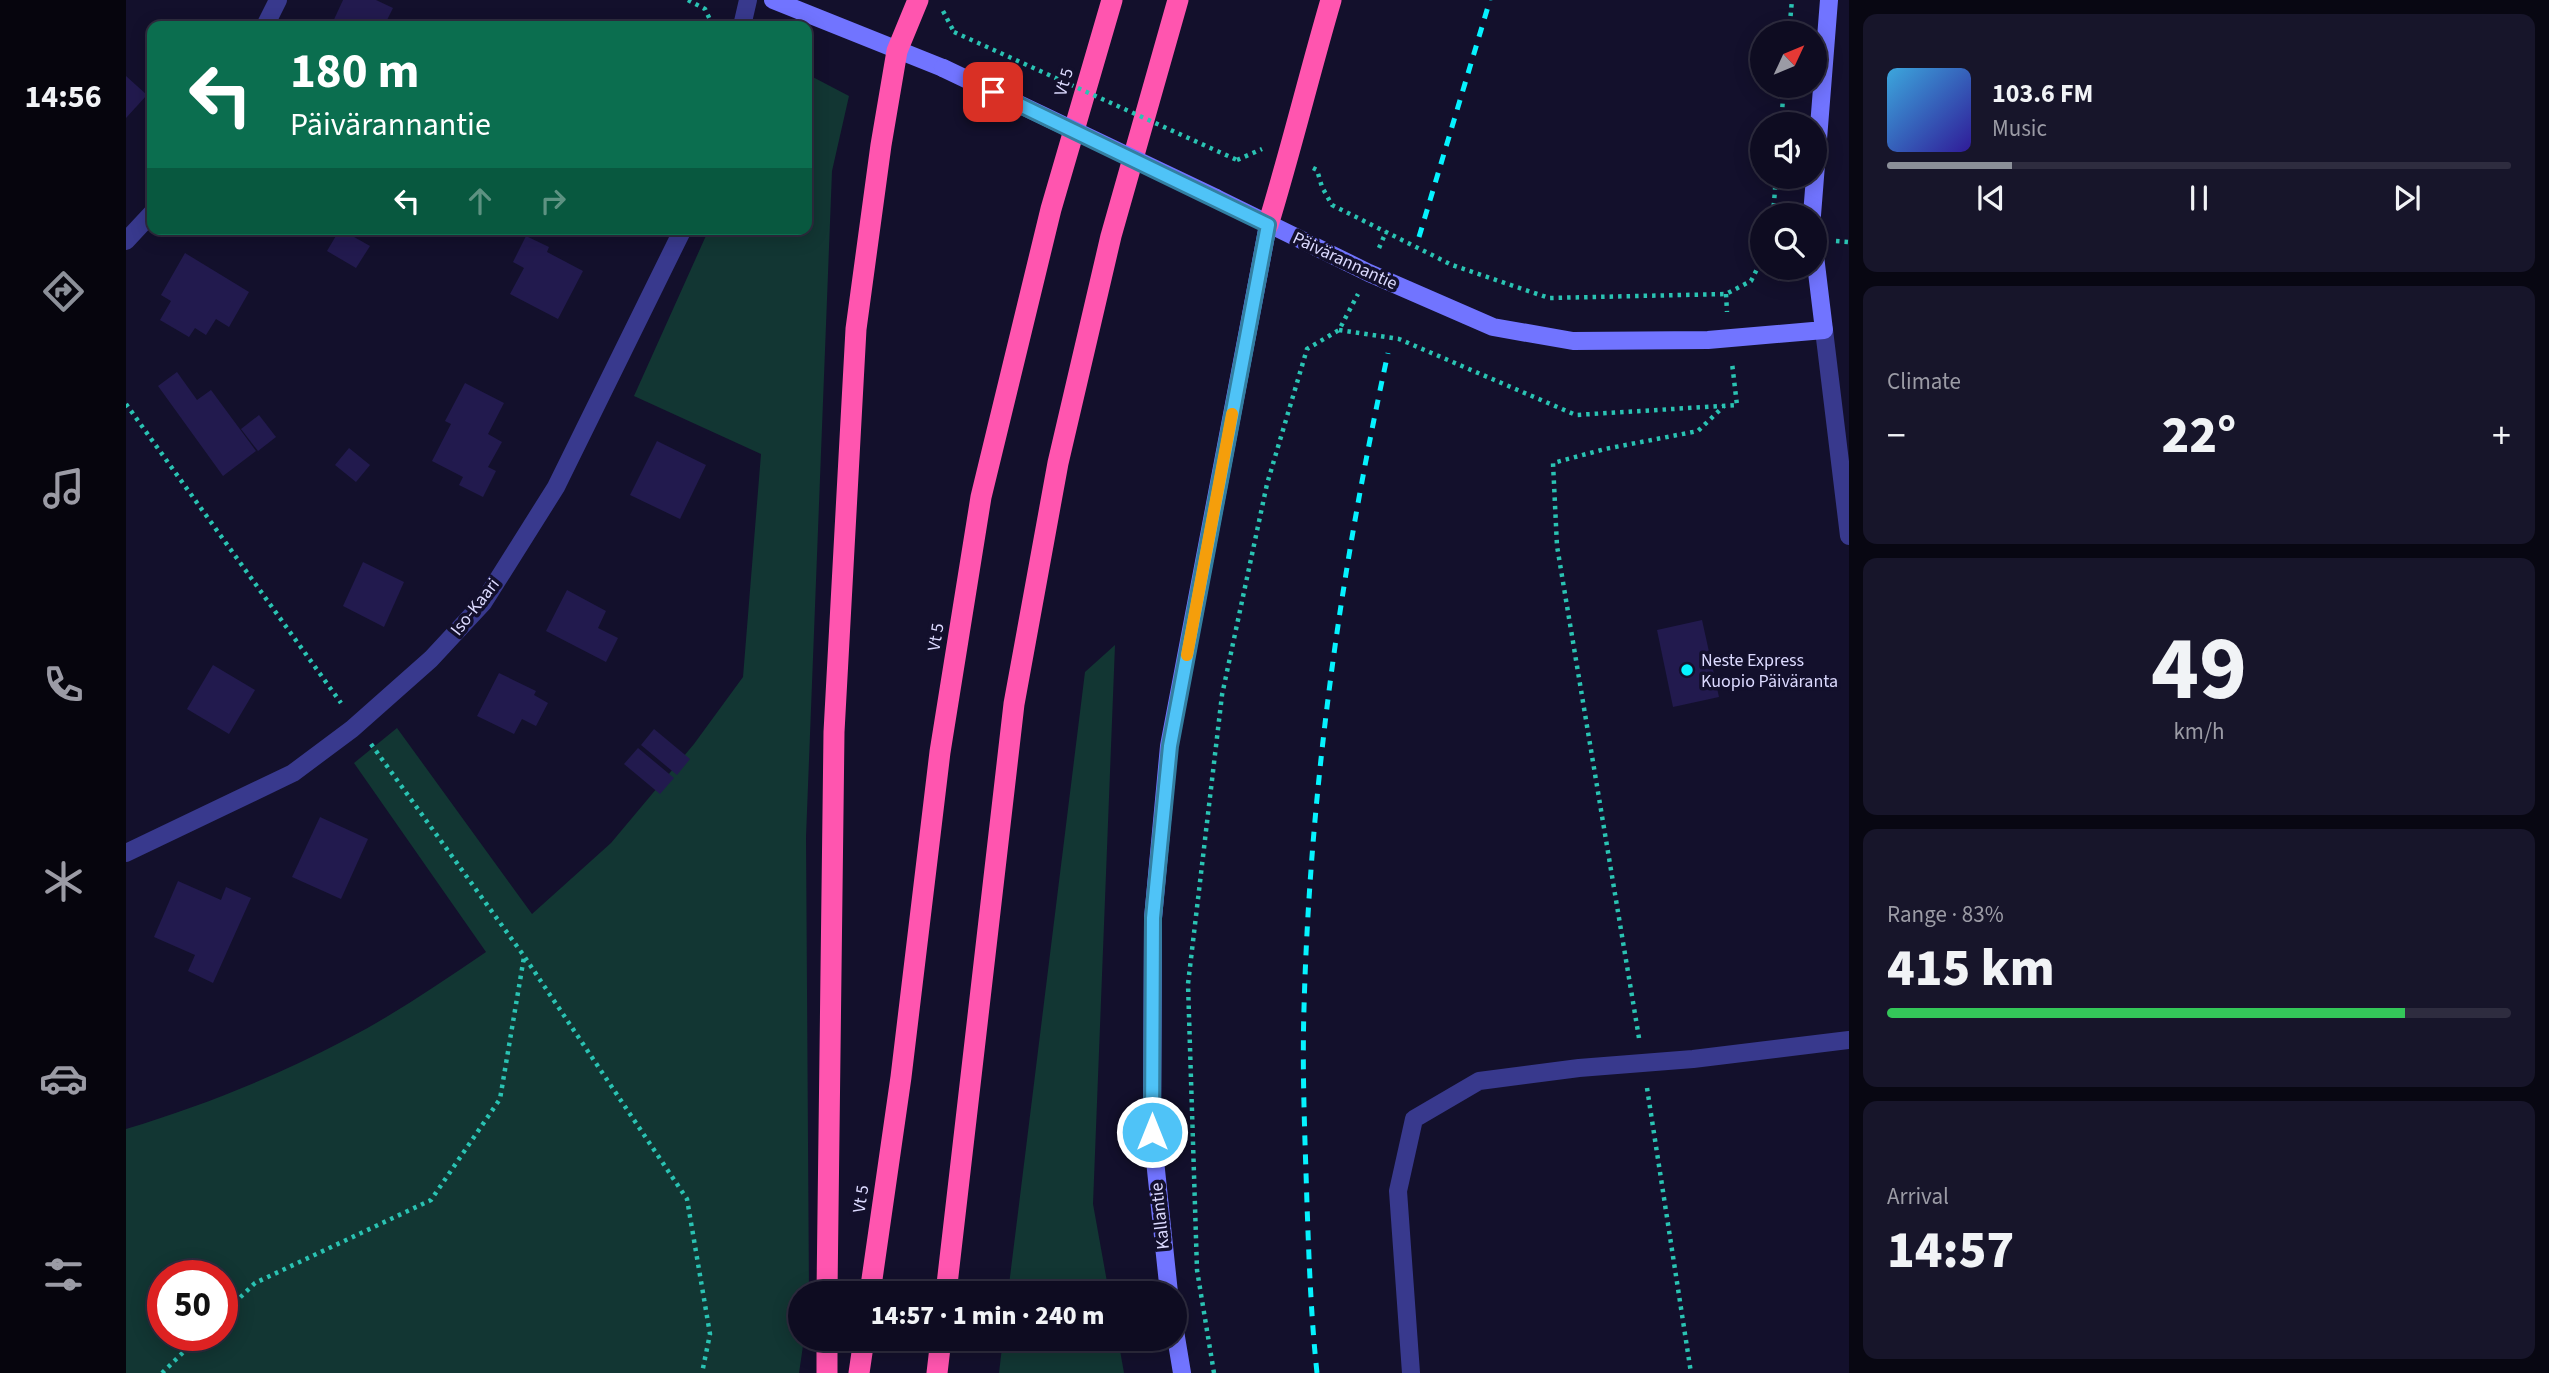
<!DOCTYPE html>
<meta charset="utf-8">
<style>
body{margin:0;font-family:"Source Sans 3",sans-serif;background:#17152a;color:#f1f3f6;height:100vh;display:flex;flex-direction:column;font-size:26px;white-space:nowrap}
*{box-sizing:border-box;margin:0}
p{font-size:23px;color:#9b9ba5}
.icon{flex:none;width:38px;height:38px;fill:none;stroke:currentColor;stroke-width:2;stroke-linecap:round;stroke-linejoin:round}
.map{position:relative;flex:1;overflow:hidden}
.drawer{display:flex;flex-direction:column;gap:14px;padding:14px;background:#080712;width:700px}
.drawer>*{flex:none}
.banner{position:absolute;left:21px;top:21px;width:665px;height:214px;border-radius:14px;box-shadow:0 4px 18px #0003,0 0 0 2px #2e2c3f;background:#0b6e4f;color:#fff;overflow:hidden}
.needle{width:46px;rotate:46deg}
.fabs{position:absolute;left:1624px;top:21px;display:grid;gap:14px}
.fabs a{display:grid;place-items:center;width:77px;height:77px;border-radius:50%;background:#0e0c21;box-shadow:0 4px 18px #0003,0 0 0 2px #2e2c3f;font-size:35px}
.speed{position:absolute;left:21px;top:1260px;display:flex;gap:14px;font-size:35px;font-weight:700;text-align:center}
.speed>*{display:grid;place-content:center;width:91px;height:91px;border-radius:50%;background:#0e0c21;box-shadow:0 4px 18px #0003,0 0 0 2px #2e2c3f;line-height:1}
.speed .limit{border:10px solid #d22;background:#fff;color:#111}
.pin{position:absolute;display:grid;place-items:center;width:60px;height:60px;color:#fff;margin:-30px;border-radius:14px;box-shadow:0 4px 10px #0006}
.me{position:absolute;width:77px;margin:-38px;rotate:0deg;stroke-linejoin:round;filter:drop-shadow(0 0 5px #0008)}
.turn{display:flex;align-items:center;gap:24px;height:147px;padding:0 28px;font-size:32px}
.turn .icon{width:91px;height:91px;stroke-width:2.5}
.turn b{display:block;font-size:49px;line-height:60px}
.lanes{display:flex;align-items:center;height:66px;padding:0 28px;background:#0003;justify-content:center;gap:35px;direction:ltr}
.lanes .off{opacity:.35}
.big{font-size:52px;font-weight:800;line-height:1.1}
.drawer .card{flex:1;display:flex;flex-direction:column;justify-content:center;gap:10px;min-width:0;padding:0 24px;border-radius:14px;background:#17152a}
.drawer .dial{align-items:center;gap:0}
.dial b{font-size:91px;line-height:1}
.song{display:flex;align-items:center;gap:21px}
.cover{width:84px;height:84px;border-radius:10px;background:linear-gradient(135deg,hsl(200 70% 55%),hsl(250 70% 35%))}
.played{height:7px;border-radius:4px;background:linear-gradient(90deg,#8c9099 20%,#2e2c3f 20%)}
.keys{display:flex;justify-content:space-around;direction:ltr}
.heat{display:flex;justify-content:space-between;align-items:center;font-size:38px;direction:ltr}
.charge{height:10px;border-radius:5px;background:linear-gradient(90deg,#34c759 83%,#2e2c3f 0)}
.trip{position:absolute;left:662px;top:1281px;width:399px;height:70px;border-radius:35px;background:#0e0c21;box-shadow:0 4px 18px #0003,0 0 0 2px #2e2c3f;font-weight:800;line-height:70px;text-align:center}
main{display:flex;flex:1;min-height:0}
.tabs{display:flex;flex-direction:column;width:126px;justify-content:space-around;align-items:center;background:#06050d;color:#9b9ba5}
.tabs .icon{width:49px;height:49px}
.tabs .on{color:#8c9099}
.tabs b{font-size:32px;color:#f1f3f6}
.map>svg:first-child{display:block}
.green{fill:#123633;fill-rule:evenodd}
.building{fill:#221a4e}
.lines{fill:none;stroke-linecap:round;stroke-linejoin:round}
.path{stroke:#2ac3b3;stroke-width:4.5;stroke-dasharray:3.5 5;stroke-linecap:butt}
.service{stroke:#38398d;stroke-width:18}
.minor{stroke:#38398d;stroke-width:18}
.tertiary{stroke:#38398d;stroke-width:18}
.secondary{stroke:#7174ff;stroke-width:18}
.motorway{stroke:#ff55af;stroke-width:21}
.rail{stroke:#06f2ff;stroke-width:5;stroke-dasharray:10 9;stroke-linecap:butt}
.path-bridge{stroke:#2ac3b3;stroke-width:4.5;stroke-dasharray:3.5 5;stroke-linecap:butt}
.secondary-bridge{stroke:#7174ff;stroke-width:18}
.route-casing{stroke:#337fa1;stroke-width:18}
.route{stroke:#4fc3f7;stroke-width:12}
.slow{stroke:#f59e0b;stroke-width:12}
.poi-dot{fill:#06f2ff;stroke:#13102c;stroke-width:2.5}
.labels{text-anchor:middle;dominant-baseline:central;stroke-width:7;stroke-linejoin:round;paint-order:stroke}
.street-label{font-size:18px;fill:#dcdaff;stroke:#13102c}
.poi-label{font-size:18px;fill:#dcdaff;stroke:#13102c;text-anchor:start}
</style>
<main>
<nav class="tabs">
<b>14:56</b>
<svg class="icon on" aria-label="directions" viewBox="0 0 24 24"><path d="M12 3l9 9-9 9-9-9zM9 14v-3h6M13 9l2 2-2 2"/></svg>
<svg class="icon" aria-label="music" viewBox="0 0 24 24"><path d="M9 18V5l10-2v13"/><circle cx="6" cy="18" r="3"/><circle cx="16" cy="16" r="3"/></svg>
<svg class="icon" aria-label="phone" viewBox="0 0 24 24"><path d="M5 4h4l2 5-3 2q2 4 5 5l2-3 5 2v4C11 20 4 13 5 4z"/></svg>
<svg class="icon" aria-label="climate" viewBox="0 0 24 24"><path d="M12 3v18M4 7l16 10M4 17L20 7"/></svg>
<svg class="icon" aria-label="car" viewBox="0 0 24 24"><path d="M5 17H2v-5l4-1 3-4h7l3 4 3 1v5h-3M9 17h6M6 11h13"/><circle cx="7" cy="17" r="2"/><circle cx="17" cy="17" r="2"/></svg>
<svg class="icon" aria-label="filters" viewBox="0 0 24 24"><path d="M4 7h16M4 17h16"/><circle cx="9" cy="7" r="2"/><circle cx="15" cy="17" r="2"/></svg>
</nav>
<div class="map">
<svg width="1723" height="1373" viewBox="0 0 1723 1373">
<rect width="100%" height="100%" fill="#13102c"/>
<g class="green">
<path d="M681 74 723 96 706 171 680 837 683 1293H674V1339H678L673 1373H0V1129C76 1106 149 1077 219 1040 268 1015 314 983 360 952L228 763 271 728 406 914 485 843 568 744 617 677 635 454 508 396 583 229H681ZM37 1276H96V1335H37Z"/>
<path d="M989 645 967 1204 983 1293H882L959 672Z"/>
<path d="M877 1339H992L998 1373H873Z"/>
</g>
<g class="building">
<path d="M217 0H250L267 8 258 26H205Z"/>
<path d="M0 76 21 95 0 118Z"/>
<path d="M214 229 244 246 230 268 201 251Z"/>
<path d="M400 236 423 247 421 252 457 271 432 319 384 294 398 268 387 262Z"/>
<path d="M59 253 123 292 103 327 90 319 80 335 69 328 63 337 34 320 45 301 35 295Z"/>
<path d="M51 372 71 400 85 390 130 451 97 476 32 386Z"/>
<path d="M339 383 378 403 362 434 376 442 362 467 370 471 357 497 333 485 337 477 306 461 325 424 319 421Z"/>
<path d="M133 415 150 437 132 451 115 429Z"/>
<path d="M531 441 580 465 554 519 504 495Z"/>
<path d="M223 448 244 465 230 482 209 465Z"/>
<path d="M237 562 278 582 258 627 217 606Z"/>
<path d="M441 590 480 611 472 628 492 638 480 662 420 631Z"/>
<path d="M1576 620 1593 697 1547 707 1531 630Z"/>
<path d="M87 665 129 690 103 734 61 709Z"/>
<path d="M373 673 410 691 408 695 422 703 410 726 396 719 388 734 351 716Z"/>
<path d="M528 729 564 759 551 775 515 745Z"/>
<path d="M512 748 548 778 534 794 498 764Z"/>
<path d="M194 817 242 839 215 899 166 877Z"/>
<path d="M52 881 95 900 100 887 125 898 87 983 62 971 69 955 28 937Z"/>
</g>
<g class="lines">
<g class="path">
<path d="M562 0 579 9 587 26"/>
<path d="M817 11 828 32"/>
<path d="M1663 33 1666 0"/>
<path d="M1655 124 1658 86"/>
<path d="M1111 160 1136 149"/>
<path d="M1187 168 1191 170 1196 187 1206 205 1326 265 1423 298 1600 294 1625 281 1636 259"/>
<path d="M1647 215 1650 177"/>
<path d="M1710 241 1723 242"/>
<path d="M1253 248 1260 232"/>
<path d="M1600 294 1601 312"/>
<path d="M1213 330 1273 339 1450 415 1611 405 1606 363"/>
<path d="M0 404 215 703"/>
<path d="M245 744 398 956 561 1199 584 1334 576 1373"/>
<path d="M1513 1038 1431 546 1427 463 1479 449 1572 431 1598 406"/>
<path d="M1521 1088 1565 1373"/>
<path d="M96 1315 129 1283 305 1200 374 1099 398 957"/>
<path d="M36 1373 75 1335"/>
<path d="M1088 1373 1071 1270 1062 984 1096 695 1141 484 1181 349 1213 330 1232 294"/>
</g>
<path class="service" d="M1285 1373 1272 1191 1288 1119 1353 1081 1453 1068 1567 1059 1723 1040"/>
<g class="minor">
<path d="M139 26 152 0"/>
<path d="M616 26 622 0"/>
<path d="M0 241 26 213"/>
<path d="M0 853 167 773 226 729 305 659 357 603 430 487 557 229"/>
</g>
<path class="tertiary" d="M1698 330 1723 536"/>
<g class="secondary">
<path d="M647 0 817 68"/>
<path d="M1090 198 1243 273 1367 327 1447 341 1582 340 1698 330 1689 256"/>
<path d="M1686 215 1703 0"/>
<path d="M1043 1293 1026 1132 1027 918 1043 746 1142 225"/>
<path d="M1048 1325 1056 1373"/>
</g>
<g class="motorway">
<path d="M1142 225C1165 150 1183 75 1205 0"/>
<path d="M701 1293 708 732 730 329 755 145 771 51 792 0"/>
<path d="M744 1293 775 1077 814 752 855 497 925 209 986 0"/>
<path d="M820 1293 888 704 932 463 985 236 1052 0"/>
<path d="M701 1373V1339"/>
<path d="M733 1373 738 1339"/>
<path d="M811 1373 815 1339"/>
</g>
<g class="rail">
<path d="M1293 237 1364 0"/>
<path d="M1191 1373C1185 1317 1183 1261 1181 1204 1179 1139 1176 1073 1178 1008 1184 788 1215 568 1262 353"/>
</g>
<path class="path-bridge" d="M828 32 1111 160"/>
<path class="secondary-bridge" d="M817 68 1090 198"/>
</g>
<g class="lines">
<defs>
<path id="route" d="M867 92 1142 225 1044 746 1027 918 1026 1132"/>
</defs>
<use href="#route" class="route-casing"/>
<use href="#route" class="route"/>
<path class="slow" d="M1061 655 1106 414"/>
</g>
<circle class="poi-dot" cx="1561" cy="670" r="7"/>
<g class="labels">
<g class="street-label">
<text transform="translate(938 82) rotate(-74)">Vt 5</text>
<text transform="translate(1219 261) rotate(25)">Päivärannantie</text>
<text transform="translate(349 607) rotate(-52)">Iso-Kaari</text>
<text transform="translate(810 637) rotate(-81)">Vt 5</text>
<text transform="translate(735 1199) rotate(-82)">Vt 5</text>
<text transform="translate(1034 1216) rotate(-96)">Kallantie</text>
</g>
<g class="poi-label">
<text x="1575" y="660">Neste Express<tspan x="1575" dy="21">Kuopio Päiväranta</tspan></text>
</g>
</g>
</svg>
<div class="fabs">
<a><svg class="needle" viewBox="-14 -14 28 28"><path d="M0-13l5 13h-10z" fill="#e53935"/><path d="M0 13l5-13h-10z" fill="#9b9ba5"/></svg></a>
<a><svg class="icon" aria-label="sound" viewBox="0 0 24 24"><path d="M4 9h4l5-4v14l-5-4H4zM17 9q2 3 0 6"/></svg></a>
<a><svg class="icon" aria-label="search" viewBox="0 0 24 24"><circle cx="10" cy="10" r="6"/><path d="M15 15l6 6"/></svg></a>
</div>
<div class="speed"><div class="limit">50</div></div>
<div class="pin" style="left:867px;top:92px;background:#d93025"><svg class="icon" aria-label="arrive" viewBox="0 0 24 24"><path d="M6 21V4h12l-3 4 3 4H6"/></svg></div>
<svg class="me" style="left:1026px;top:1132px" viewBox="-20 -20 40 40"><circle r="17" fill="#4fc3f7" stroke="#fff" stroke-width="3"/><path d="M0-11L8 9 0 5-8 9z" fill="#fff"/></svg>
<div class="trip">14:57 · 1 min · 240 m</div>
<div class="banner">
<div class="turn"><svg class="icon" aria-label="left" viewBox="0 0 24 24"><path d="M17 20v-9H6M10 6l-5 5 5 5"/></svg><div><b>180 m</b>Päivärannantie</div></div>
<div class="lanes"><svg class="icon" aria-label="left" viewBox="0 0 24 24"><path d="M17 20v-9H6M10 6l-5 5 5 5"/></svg><svg class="icon off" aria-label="ahead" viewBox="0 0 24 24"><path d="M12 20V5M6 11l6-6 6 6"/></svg><svg class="icon off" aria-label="right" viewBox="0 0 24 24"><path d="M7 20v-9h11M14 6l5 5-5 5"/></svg></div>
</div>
</div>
<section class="drawer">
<div class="card">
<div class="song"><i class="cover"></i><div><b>103.6 FM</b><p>Music</p></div></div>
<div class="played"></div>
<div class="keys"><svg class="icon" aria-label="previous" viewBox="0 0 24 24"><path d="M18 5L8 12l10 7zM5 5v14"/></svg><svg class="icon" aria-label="pause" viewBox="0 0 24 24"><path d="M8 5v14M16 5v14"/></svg><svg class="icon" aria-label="next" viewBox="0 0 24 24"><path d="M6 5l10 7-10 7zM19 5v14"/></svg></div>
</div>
<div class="card"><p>Climate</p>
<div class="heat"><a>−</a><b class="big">22°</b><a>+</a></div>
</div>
<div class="card dial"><b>49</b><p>km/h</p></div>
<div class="card"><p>Range · 83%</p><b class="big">415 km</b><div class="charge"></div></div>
<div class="card"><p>Arrival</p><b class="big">14:57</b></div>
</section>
</main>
